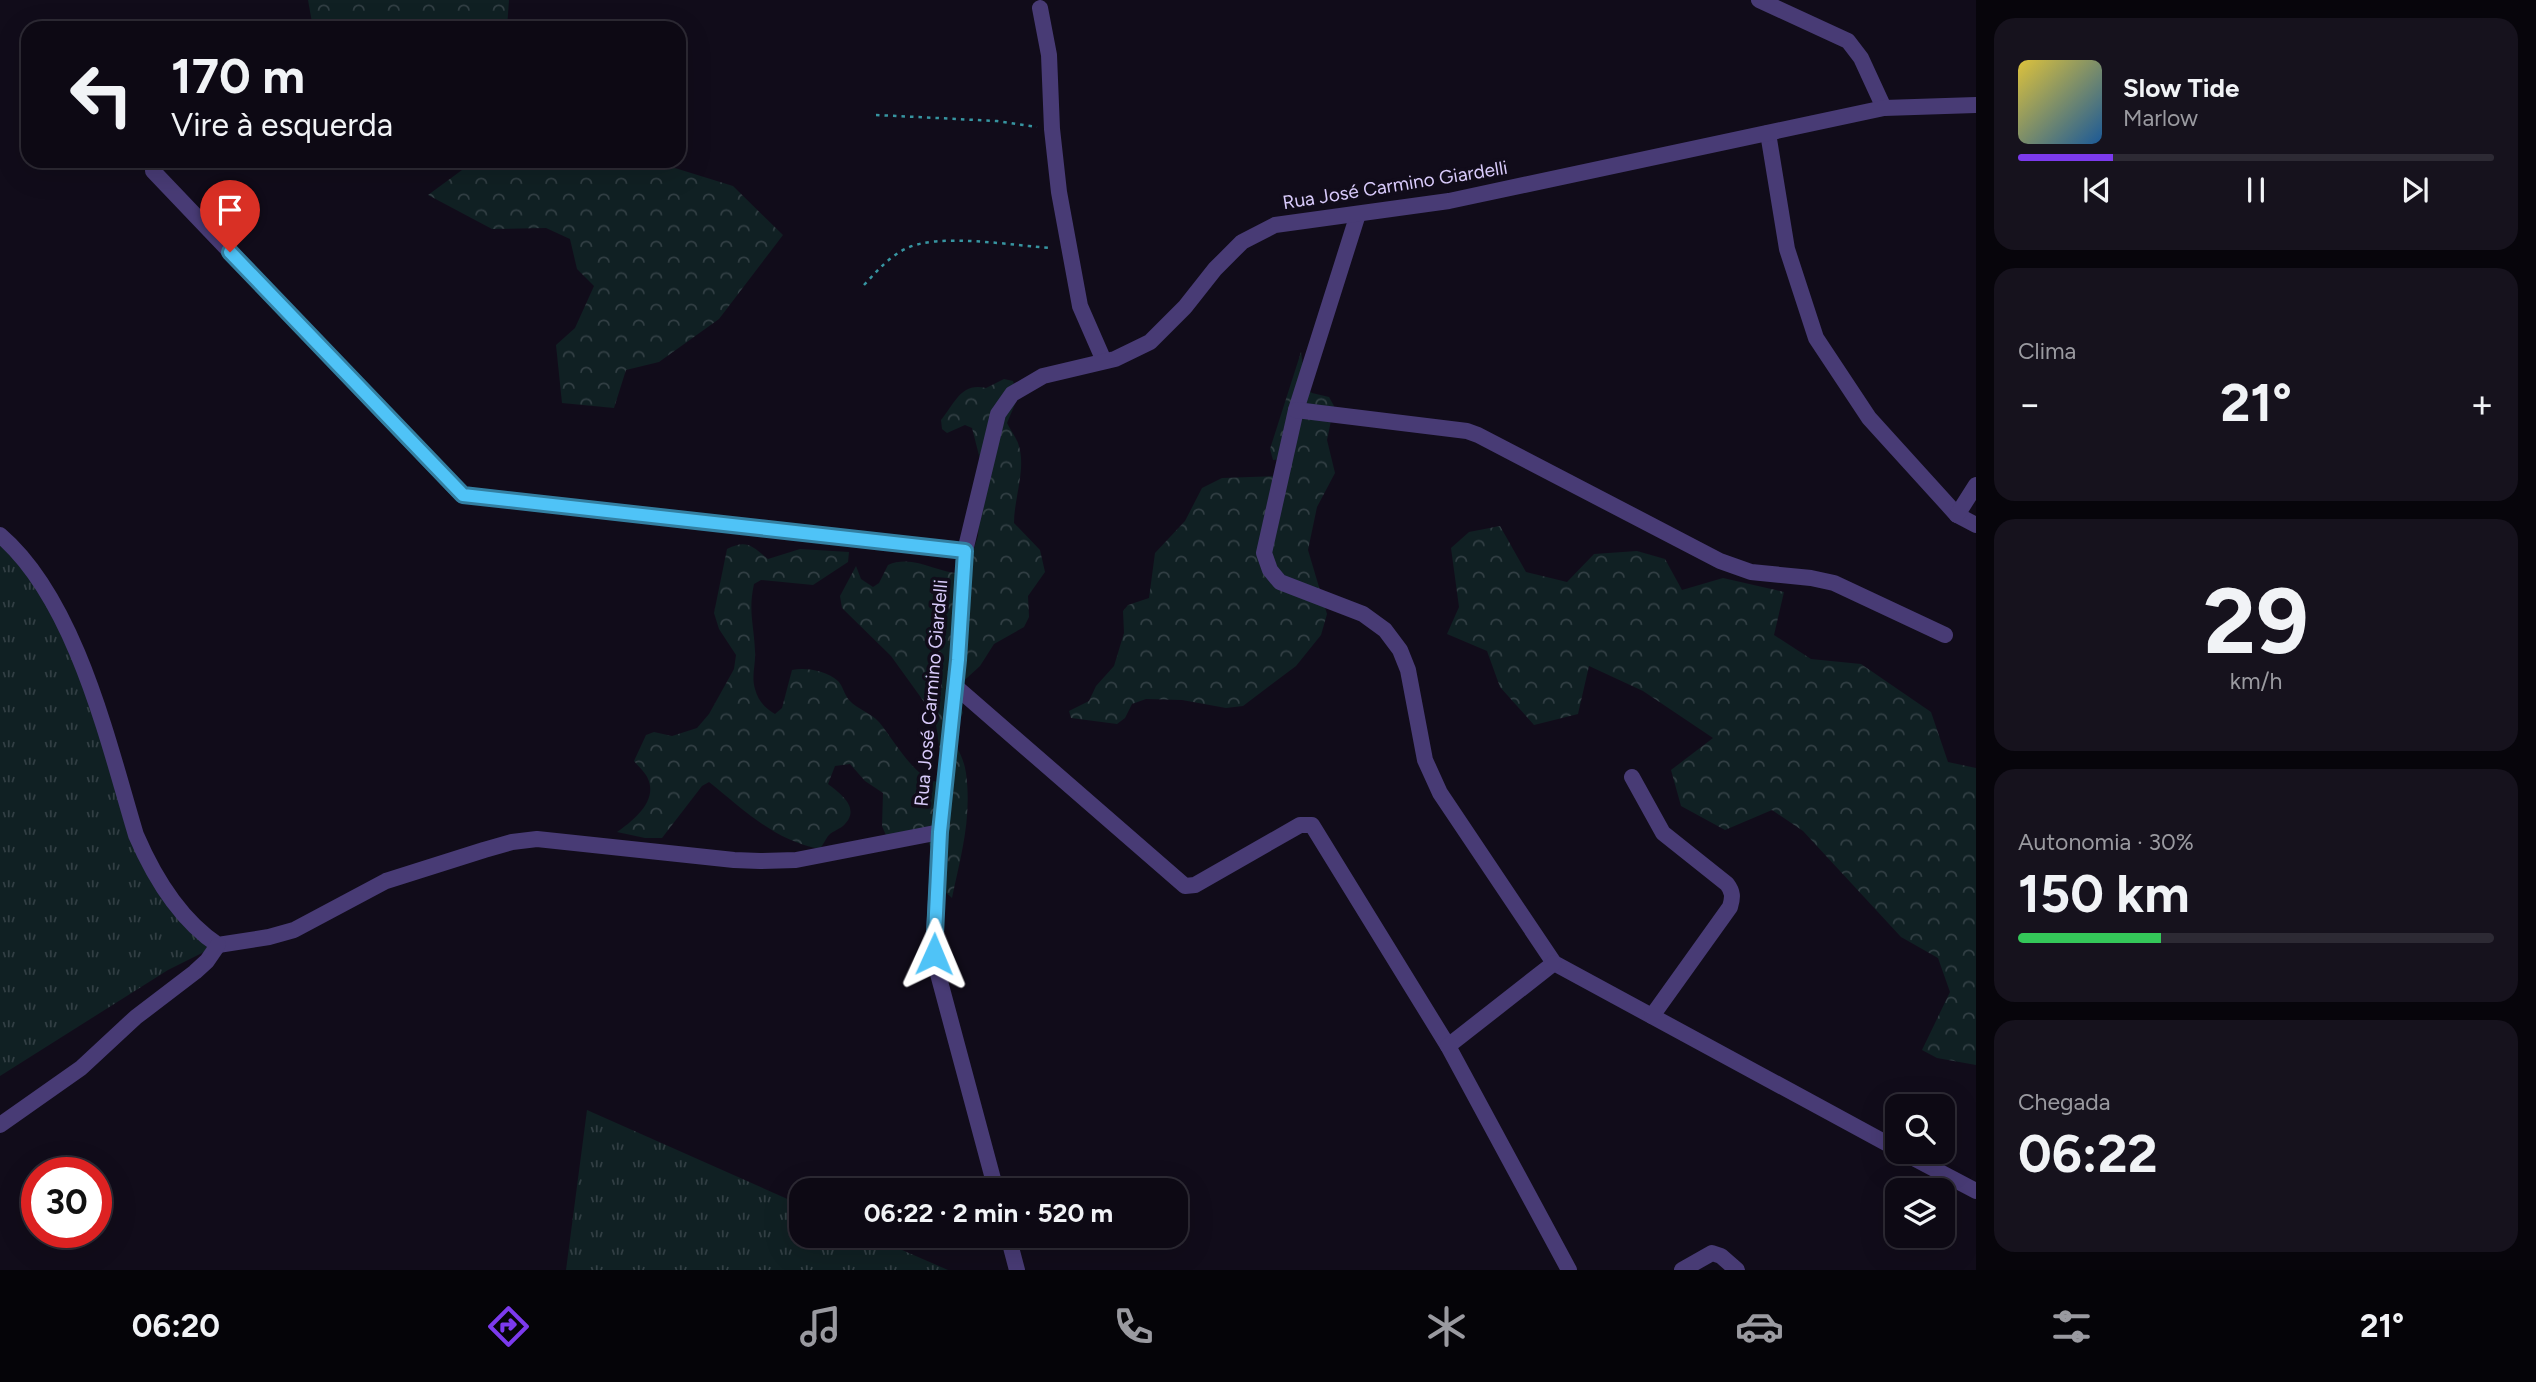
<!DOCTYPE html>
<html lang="pt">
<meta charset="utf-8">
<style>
body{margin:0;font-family:Figtree,sans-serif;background:#16121d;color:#f1f3f6;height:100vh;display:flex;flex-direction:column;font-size:26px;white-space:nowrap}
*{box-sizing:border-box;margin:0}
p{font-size:23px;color:#9a9aa0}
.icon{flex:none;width:38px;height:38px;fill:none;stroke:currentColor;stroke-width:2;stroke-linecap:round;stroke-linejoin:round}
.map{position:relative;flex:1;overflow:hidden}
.details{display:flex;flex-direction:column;gap:18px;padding:18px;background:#07050b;width:560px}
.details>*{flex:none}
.hud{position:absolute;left:21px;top:21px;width:665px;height:147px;border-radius:21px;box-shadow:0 7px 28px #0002,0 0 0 2px #2d2a34;background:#0d0914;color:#f1f3f6;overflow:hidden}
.fabs{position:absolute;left:1885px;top:1094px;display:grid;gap:14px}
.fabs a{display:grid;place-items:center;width:70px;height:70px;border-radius:14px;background:#0d0914;box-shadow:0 7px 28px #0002,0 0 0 2px #2d2a34;font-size:35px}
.speed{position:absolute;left:21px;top:1157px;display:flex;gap:14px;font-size:35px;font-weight:700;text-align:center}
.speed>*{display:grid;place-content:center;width:91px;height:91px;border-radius:50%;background:#0d0914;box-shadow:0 7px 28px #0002,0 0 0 2px #2d2a34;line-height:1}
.speed .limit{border:10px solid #d22;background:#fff;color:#111}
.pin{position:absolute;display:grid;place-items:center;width:60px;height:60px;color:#fff;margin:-72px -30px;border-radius:50% 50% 50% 0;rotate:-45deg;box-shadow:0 0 7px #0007}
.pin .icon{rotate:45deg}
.me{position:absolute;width:77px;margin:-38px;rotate:1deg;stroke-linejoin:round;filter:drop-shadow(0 0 5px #0008)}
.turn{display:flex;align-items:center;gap:24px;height:147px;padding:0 35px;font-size:32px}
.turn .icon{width:91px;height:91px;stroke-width:2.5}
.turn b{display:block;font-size:49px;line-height:60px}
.big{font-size:52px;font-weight:700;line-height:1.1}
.details .tile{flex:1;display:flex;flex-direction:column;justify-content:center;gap:10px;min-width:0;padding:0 24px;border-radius:21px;background:#16121d}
.details .dial{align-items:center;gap:0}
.dial b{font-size:91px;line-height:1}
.song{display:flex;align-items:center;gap:21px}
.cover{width:84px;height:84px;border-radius:10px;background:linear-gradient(135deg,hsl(50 70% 55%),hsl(210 70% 35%))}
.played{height:7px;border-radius:4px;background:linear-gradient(90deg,#7c3aed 20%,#2d2a34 20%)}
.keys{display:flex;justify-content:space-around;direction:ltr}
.heat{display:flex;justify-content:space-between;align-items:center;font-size:38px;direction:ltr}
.charge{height:10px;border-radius:5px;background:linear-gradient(90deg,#34c759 30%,#2d2a34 0)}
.trip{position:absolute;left:789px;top:1178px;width:399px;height:70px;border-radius:21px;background:#0d0914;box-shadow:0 7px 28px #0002,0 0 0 2px #2d2a34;font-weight:700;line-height:70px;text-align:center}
.menu{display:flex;height:112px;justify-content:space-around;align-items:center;background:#050408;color:#9a9aa0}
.menu .icon{width:49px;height:49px}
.menu .current{color:#7c3aed}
.menu b{font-size:32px;color:#f1f3f6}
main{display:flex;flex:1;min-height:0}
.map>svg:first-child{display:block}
.grass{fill:url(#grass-tufts)}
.forest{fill:url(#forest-crowns)}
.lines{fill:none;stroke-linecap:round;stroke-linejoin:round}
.path{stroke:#3795a1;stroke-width:2.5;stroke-dasharray:3.5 5;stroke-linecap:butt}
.minor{stroke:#483b75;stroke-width:16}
.route-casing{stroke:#337fa1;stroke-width:18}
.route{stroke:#4fc3f7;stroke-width:12}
.labels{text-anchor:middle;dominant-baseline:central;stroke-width:7;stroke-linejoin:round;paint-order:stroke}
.street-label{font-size:19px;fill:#d8cafa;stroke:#110c1a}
</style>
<main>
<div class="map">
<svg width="1976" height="1270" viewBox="0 0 1976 1270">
<defs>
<pattern id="grass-tufts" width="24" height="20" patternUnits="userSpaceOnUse" patternTransform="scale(1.75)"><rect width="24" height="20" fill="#102023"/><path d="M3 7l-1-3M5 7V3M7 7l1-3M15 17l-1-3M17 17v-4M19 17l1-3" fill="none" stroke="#323f44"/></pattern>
<pattern id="forest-crowns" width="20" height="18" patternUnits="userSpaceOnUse" patternTransform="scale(1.75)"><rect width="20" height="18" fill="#102023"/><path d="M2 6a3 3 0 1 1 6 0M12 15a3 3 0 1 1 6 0" fill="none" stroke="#323f44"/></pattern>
</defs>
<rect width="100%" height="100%" fill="#110c1a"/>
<g class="grass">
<path d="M0 535 59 614 148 863 218 945 168 970 0 1076Z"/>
<path d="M587 1110 801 1205 802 1236H870L948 1270H566Z"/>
</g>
<g class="forest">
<path d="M308 0H509L507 28H313Z"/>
<path d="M461 161H661L662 164 733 186 783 235 719 319 659 362 626 370 614 408 562 403 556 345 575 328 594 286 577 269 570 239 546 228 492 229 428 195 462 170Z"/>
<path d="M1301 352 1306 388 1312 393 1329 397 1334 406 1327 440 1335 473 1317 507 1308 550 1327 614 1321 635 1296 666 1243 706 1226 708 1182 700 1146 699 1132 704 1125 718 1117 724 1071 718 1069 711 1089 701 1096 686 1114 666 1124 633 1123 611 1128 605 1149 598 1155 553 1185 521 1202 488 1222 478 1276 476 1287 458 1273 460 1270 449Z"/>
<path d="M1004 379 1013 381 1018 397 1007 423C1010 429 1015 436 1018 443 1027 468 1014 497 1014 523L1040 550 1045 572 1028 596 1029 617 1024 627 994 644 980 666 956 688 963 713C943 746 961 741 966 773 972 818 961 855 952 898L943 890 926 833 888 840 882 826 883 793 865 781 850 764 835 766 828 784C841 794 861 808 844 825 840 829 833 831 829 835 826 838 823 845 820 849 775 841 744 810 709 782L702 786 662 838H645L617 832C633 821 658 801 648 779 646 773 638 766 634 761L646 735 654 732 672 736 697 728 709 714 734 669 736 655 719 629 714 613 727 549C747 539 752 546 768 559L800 549 849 552 848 562 813 585 761 580 754 584C748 611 754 625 755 651 756 664 751 676 755 689 758 701 766 709 775 714L782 708 792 670C806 667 827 671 838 681 843 686 844 694 849 700 857 709 871 713 879 722 893 739 916 780 938 782L943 775 935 717 891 656 842 608 840 596 856 566 861 579 873 587 879 583 888 565C915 553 942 577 966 573L978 536 983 471 972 428 965 425 947 433 942 429 941 420C955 403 961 382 986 388Z"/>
<path d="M1500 526 1526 572 1567 582 1594 554 1637 551 1665 559 1682 590 1723 578 1784 592 1774 635 1811 659 1861 664 1931 712 1948 762 1976 768V1065L1937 1058 1922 1050 1950 992 1938 958 1901 937 1803 831 1772 810 1725 830 1681 806 1671 770 1713 738 1643 691 1589 666 1578 714 1534 725 1500 687 1487 651 1447 634 1459 607 1451 548 1469 532Z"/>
</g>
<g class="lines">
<g class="path">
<path d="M876 115 997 121 1037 127"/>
<path d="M864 285C877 271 888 258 905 249 937 232 1015 246 1052 248"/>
</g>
<g class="minor">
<path d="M1759 0 1848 41 1861 58 1884 108"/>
<path d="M1040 8 1049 55 1052 129 1059 192 1080 306 1104 361"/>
<path d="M1768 133 1787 249 1816 338 1869 418 1957 515 1976 525"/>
<path d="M153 171 462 495 965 551"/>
<path d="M1358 214 1296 410 1264 553 1270 570 1280 582 1363 614 1385 630 1400 650 1408 670 1425 760 1440 793 1554 963 1897 1149"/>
<path d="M1296 410 1467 431 1478 435 1720 561 1751 572 1811 578 1834 583 1945 635"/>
<path d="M1957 515 1976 485"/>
<path d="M0 535C76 600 108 742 136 835 154 877 179 919 218 945L269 937 294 930 386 881 484 850 512 842 537 839 734 860 760 861 796 860 940 832"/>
<path d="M955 686 1185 886 1195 885 1300 825H1312L1448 1046"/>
<path d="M1632 777 1663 833 1727 884C1733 892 1733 897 1730 907L1652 1016"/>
<path d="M1554 963 1448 1046 1569 1270"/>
<path d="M0 1125 81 1068 136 1017 195 972 207 961 218 945"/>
<path d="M1902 1152 1976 1191"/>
<path d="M996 1190 938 974 934 954V933L940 832 958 660 965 551 998 414 1012 394 1043 376 1115 359 1150 342 1185 307 1215 269 1242 242 1275 225 1449 201 1884 108 1976 105"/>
<path d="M1008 1236 1017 1270"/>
<path d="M1682 1270 1712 1253 1721 1256 1737 1270"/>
</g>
</g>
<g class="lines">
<defs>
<path id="route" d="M230 252 463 495 965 551 958 660 940 832 934 954"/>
</defs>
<use href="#route" class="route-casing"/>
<use href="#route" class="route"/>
</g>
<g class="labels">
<g class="street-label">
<text transform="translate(1395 185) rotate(-9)">Rua José Carmino Giardelli</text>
<text transform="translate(931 693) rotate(-85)">Rua José Carmino Giardelli</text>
</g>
</g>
</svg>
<div class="fabs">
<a><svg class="icon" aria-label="search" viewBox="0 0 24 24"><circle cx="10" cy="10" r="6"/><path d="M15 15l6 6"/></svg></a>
<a><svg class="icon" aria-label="layers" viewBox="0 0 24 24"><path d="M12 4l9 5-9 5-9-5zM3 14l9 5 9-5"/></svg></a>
</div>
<div class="speed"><div class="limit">30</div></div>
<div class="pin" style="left:230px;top:252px;background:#d93025"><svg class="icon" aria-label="arrive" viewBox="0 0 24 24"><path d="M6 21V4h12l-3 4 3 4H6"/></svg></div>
<svg class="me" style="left:934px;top:954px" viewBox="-20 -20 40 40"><path d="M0-17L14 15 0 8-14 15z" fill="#4fc3f7" stroke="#fff" stroke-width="4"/></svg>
<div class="trip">06:22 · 2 min · 520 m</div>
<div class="hud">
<div class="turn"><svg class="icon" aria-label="left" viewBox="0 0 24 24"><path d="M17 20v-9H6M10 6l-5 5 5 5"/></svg><div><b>170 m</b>Vire à esquerda</div></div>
</div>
</div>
<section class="details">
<div class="tile">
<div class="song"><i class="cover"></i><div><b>Slow Tide</b><p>Marlow</p></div></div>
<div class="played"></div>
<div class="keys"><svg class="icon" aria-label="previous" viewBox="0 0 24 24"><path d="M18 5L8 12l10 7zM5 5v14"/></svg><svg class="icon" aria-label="pause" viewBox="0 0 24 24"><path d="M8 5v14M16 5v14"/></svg><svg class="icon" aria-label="next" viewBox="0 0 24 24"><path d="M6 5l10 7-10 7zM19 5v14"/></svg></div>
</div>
<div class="tile"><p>Clima</p>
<div class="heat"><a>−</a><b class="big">21°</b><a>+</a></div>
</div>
<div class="tile dial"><b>29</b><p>km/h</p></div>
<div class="tile"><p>Autonomia · 30%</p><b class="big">150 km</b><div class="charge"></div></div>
<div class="tile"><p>Chegada</p><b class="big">06:22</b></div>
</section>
</main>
<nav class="menu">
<b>06:20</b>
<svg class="icon current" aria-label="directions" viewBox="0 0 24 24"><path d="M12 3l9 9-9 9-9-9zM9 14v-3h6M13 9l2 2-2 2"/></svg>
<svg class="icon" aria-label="music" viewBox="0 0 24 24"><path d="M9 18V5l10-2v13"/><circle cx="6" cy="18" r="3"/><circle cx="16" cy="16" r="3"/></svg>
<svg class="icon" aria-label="phone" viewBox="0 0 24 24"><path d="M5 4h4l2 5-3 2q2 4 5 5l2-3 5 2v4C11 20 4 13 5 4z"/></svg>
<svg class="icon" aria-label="climate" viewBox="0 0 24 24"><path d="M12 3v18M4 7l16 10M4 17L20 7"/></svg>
<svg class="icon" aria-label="car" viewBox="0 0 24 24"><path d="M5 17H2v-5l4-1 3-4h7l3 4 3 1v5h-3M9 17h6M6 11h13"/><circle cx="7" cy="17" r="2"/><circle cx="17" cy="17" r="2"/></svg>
<svg class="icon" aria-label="filters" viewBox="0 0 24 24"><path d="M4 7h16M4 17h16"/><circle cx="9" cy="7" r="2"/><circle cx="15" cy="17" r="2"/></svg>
<b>21°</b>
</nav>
